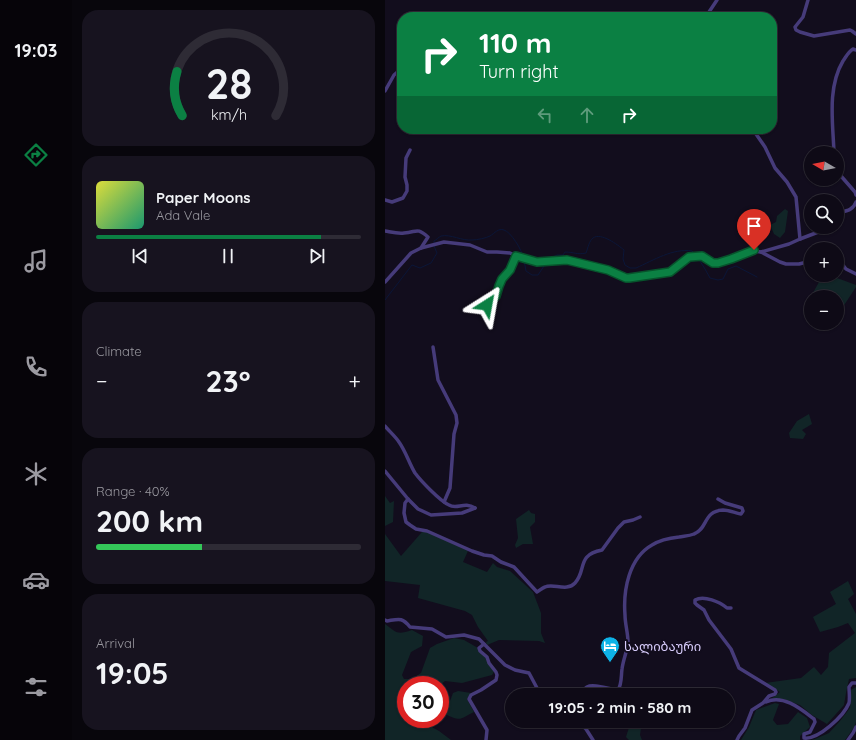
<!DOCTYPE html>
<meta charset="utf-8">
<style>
body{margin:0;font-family:Quicksand,"Noto Sans Georgian",sans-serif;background:#17131f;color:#f1f3f6;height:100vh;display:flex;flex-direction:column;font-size:15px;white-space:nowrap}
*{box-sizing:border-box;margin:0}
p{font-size:13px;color:#9b9aa1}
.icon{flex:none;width:22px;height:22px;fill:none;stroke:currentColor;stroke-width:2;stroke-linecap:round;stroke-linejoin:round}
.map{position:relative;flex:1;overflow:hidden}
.details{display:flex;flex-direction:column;gap:10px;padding:10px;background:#08060c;width:313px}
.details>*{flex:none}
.hud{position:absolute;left:12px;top:12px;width:380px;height:122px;border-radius:16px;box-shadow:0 1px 3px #0004,0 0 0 1px #2e2b35;background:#0b8043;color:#fff;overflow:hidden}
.needle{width:26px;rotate:279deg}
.buttons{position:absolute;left:419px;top:146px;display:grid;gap:8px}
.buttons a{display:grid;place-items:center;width:40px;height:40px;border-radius:50%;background:#0e0a16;box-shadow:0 1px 3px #0004,0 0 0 1px #2e2b35;font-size:20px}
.speed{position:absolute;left:12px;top:676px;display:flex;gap:8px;font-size:20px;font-weight:700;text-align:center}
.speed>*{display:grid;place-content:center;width:52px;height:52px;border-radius:50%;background:#0e0a16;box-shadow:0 1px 3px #0004,0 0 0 1px #2e2b35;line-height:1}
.speed .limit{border:6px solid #d22;background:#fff;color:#111}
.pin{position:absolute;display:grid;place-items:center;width:34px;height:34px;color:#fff;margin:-41px -17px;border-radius:50% 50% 50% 0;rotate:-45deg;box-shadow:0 0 4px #0007}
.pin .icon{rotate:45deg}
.me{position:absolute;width:44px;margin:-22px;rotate:34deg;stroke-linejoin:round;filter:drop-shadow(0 0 3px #0008)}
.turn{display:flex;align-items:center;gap:14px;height:84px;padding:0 16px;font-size:18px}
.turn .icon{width:52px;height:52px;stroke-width:2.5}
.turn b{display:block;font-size:28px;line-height:34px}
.lanes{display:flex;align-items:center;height:38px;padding:0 16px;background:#0003;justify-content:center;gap:20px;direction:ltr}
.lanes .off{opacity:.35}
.big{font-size:30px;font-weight:700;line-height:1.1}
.details .card{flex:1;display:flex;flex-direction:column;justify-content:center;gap:6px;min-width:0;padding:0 14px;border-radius:16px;background:#17131f}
.details .dial{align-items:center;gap:0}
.dial svg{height:104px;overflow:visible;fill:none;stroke:#2e2b35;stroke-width:7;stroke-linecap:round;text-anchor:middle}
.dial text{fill:#f1f3f6;stroke:none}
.song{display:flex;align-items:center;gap:12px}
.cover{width:48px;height:48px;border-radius:6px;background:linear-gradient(135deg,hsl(60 70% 55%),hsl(160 70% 35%))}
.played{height:4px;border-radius:2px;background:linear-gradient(90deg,#0b8043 85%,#2e2b35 85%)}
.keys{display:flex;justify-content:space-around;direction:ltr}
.heat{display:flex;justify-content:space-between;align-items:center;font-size:22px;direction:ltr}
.charge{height:6px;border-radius:3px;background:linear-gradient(90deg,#34c759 40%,#2e2b35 0)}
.trip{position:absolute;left:120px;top:688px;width:230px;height:40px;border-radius:20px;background:#0e0a16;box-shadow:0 1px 3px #0004,0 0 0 1px #2e2b35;font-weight:700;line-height:40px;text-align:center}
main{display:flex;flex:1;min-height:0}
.tabs{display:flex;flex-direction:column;width:72px;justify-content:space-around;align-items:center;background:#060409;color:#9b9aa1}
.tabs .icon{width:28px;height:28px}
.tabs .on{color:#0b8043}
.tabs b{font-size:18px;color:#f1f3f6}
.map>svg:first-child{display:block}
.green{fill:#112527}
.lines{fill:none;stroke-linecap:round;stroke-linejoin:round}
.stream{stroke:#0b1638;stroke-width:1}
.street{stroke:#463b7a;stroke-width:3.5}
.route-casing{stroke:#07532c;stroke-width:10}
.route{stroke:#0b8043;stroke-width:7}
.labels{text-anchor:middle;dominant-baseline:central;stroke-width:4;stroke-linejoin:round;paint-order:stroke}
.poi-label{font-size:13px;fill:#d8cdfc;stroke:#120d1d;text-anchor:start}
</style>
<main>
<nav class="tabs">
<b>19:03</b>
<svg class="icon on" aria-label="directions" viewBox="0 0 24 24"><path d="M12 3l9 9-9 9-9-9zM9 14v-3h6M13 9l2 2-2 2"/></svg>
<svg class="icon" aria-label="music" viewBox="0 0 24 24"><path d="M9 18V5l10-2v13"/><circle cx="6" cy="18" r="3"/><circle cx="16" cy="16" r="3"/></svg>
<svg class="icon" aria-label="phone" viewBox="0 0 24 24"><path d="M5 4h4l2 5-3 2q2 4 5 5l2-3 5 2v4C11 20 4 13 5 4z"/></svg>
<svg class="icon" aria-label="climate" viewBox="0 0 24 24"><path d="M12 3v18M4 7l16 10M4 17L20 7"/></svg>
<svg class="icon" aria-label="car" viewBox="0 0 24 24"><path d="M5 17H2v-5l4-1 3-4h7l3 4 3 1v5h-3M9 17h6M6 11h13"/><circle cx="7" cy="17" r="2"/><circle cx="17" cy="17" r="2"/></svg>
<svg class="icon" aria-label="filters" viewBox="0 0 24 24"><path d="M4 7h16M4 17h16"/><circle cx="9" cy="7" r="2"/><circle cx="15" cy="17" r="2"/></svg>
</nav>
<section class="details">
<div class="card dial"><svg viewBox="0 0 100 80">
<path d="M14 69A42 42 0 1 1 86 69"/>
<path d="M14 69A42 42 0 0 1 10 35" stroke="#0b8043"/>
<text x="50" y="56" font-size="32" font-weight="700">28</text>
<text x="50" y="72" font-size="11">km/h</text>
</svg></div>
<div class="card">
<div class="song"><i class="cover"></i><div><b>Paper Moons</b><p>Ada Vale</p></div></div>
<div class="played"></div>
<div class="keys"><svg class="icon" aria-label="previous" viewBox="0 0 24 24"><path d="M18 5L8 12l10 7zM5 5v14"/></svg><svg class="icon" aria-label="pause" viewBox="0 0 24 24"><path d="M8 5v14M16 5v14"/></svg><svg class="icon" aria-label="next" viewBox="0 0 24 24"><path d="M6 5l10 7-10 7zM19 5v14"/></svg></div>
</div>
<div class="card"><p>Climate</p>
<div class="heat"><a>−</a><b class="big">23°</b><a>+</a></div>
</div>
<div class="card"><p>Range · 40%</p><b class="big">200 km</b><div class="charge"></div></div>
<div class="card"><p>Arrival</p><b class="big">19:05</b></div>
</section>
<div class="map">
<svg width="471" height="740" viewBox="0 0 471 740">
<rect width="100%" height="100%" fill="#120d1d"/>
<g class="green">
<path d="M400 209 403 211 400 232 395 238 389 234 385 225 391 222 392 216Z"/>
<path d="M438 275H444L471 285V287L452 316V297H426V312L420 307Z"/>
<path d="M424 414 427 424 417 430 421 434 418 439 405 438 404 433 412 421Z"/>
<path d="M0 496 5 503 9 501 8 522 0 526Z"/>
<path d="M144 510 146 513 150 514V522L145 527 148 544H138L131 548 130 545 133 538 131 519Z"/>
<path d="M37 532H42L83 551 78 562 102 572 108 563 112 567 125 571 148 592 156 613V633L160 643 154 641 114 640 102 645 101 642 103 641 93 627 87 615 80 611 33 598 35 585 0 581V534L16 556Z"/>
<path d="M463 581 469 594 463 599 471 614V678L464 679 461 693 459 705 442 724 427 715 415 705 398 699H386L395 692 380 683 416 678 429 667 436 675 443 667 444 653 470 633 463 623 453 627 435 632 428 617 451 604 445 592Z"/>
<path d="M0 624C12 633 12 635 27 630L38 636 37 646 26 652 17 675 19 679H27L36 673 45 648 52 644 69 638 79 640 93 648 101 657 109 672 107 675 77 683 60 681 55 685H21V719H32L54 731 66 740H0Z"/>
<path d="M471 687V722L470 726 460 740H426L430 739 444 733 455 721 465 708 466 690Z"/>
<path d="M73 691 86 693 82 699 89 712C74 719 77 722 60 714L68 693Z"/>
<path d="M390 703 394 704 388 720 392 725 403 724 413 712 422 718 425 727 415 736V740H356L364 727 371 710Z"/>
<path d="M246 721H257L255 735 257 740H244L241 737Z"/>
</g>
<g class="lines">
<g class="stream">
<path d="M49 243V241C51 240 54 237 56 236 66 234 77 241 87 240 92 240 101 238 105 236 110 233 113 228 119 230 126 232 137 250 138 257"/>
<path d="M313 258 320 269 325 278 333 280 338 279 343 269 351 266 372 277"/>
<path d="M164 259 172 255H178L180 252C189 252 192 255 201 253 203 248 204 241 208 238 216 232 233 245 239 250L238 259 240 265 245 268H251C269 260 288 248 307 251L310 254"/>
<path d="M139 260 141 271 147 275H153L161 263"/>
<path d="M0 300 27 265 35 268 46 263 52 253 49 246"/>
</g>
<g class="street">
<path d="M423 0 418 17 410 27 411 30 415 32 429 36 465 30 467 31 471 34"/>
<path d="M319 17 324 12 332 0"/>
<path d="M0 91 9 75 17 68"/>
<path d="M370 129 371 134 380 147 390 168 402 182 411 197 415 239"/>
<path d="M449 153C448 123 442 88 458 61 461 57 463 52 468 49L471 50"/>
<path d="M452 166 456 176 470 192 471 195"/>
<path d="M0 200 7 202 18 198 22 191V185L20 177 21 158 25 150"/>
<path d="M452 213C460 211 468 211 471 202"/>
<path d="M0 231C6 232 13 234 19 233 33 232 31 227 43 237L36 248"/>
<path d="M376 252 404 244 415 239 436 231 440 227"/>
<path d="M452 259 454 260 461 269 471 274"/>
<path d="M0 282 26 253 36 248 59 242 85 245 102 252H112L125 253 141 260 152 262 182 260 223 271 241 277 285 272 304 257 317 256 328 263H332L346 259 364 252 369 251 376 252 395 262 401 264H414L426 261"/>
<path d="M102 305 111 296 114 286 117 279 125 270 131 256"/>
<path d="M48 347 53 380 71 415 72 423 69 434 65 488 59 502"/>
<path d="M0 426C4 431 10 436 14 442 21 452 24 463 30 473 36 481 55 501 64 505 72 510 79 501 90 508"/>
<path d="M0 471 23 499 33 509 46 515 77 513 90 508"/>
<path d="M23 499 20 503 19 513 21 522 25 525 31 529 42 531 87 551 99 555 107 556 116 562 129 567 152 592C154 591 157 588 160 587 168 583 182 592 190 583 202 570 191 555 217 550L233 528 239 522 248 520 255 517"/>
<path d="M346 608H342C335 602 319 595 310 600V603L312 605 319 610 324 620 346 649 354 668 390 690 391 692 390 694 384 696 378 703 367 710 360 728 354 736 352 740"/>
<path d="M0 620 2 621C14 619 17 617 25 627L47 629 61 637 79 635 94 639 120 665 130 670 144 673 152 688 153 695"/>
<path d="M99 644 94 648 95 651 102 657 104 663 111 672 112 675 111 680 96 690 86 695 84 699 102 730 101 740"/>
<path d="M196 695C197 692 199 689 202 687 209 683 225 690 233 690 237 684 236 676 237 669 238 660 242 652 243 642 243 633 240 624 240 615 238 590 244 558 267 545 275 540 285 538 294 537 299 536 304 536 309 534 323 529 318 511 338 510 344 510 350 513 356 514L358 511 357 508 340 503 333 499"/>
<path d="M381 702C398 694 416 709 429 719L430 722 425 732 419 734V738C433 740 459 716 464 703 465 698 464 691 464 687L467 683H471"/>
<path d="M192 721 201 729 208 740"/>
<path d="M463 740 468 733 471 727"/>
</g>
</g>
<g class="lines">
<defs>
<path id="route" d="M102 305 111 296 114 286 117 279 125 270 131 256 152 262 182 260 223 270 241 278H244L285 272 304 257 317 256 328 263H333L346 259 364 252 369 250"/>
</defs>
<use href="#route" class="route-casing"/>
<use href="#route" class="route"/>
</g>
<defs>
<symbol id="hotel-pin" viewBox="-11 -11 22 30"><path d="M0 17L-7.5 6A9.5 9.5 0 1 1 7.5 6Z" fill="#0eb3e7" stroke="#120d1d"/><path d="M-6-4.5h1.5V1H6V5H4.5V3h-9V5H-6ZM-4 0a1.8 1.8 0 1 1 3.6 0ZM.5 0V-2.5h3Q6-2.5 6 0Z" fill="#fff"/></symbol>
</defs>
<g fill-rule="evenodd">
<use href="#hotel-pin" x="214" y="635" width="22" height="30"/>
</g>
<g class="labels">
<g class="poi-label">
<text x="239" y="646">სალიბაური</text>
</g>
</g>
</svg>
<div class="buttons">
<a><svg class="needle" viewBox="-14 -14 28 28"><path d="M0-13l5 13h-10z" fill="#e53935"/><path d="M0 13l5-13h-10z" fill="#9b9aa1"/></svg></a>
<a><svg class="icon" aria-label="search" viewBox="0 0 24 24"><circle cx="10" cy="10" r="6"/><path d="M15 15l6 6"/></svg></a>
<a>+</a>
<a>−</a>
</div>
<div class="speed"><div class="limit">30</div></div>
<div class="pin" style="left:369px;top:250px;background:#d93025"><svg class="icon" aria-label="arrive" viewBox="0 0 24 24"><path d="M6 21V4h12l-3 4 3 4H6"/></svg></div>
<svg class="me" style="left:102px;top:305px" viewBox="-20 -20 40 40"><path d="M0-17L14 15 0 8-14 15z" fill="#0b8043" stroke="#fff" stroke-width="4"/></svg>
<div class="trip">19:05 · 2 min · 580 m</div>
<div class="hud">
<div class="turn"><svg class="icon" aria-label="right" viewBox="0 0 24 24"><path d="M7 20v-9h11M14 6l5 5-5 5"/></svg><div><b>110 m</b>Turn right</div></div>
<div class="lanes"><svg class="icon off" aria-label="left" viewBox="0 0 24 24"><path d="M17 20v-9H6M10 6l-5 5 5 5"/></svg><svg class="icon off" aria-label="ahead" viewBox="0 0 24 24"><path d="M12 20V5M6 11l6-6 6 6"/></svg><svg class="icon" aria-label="right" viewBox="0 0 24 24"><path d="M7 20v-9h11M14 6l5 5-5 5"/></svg></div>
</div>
</div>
</main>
